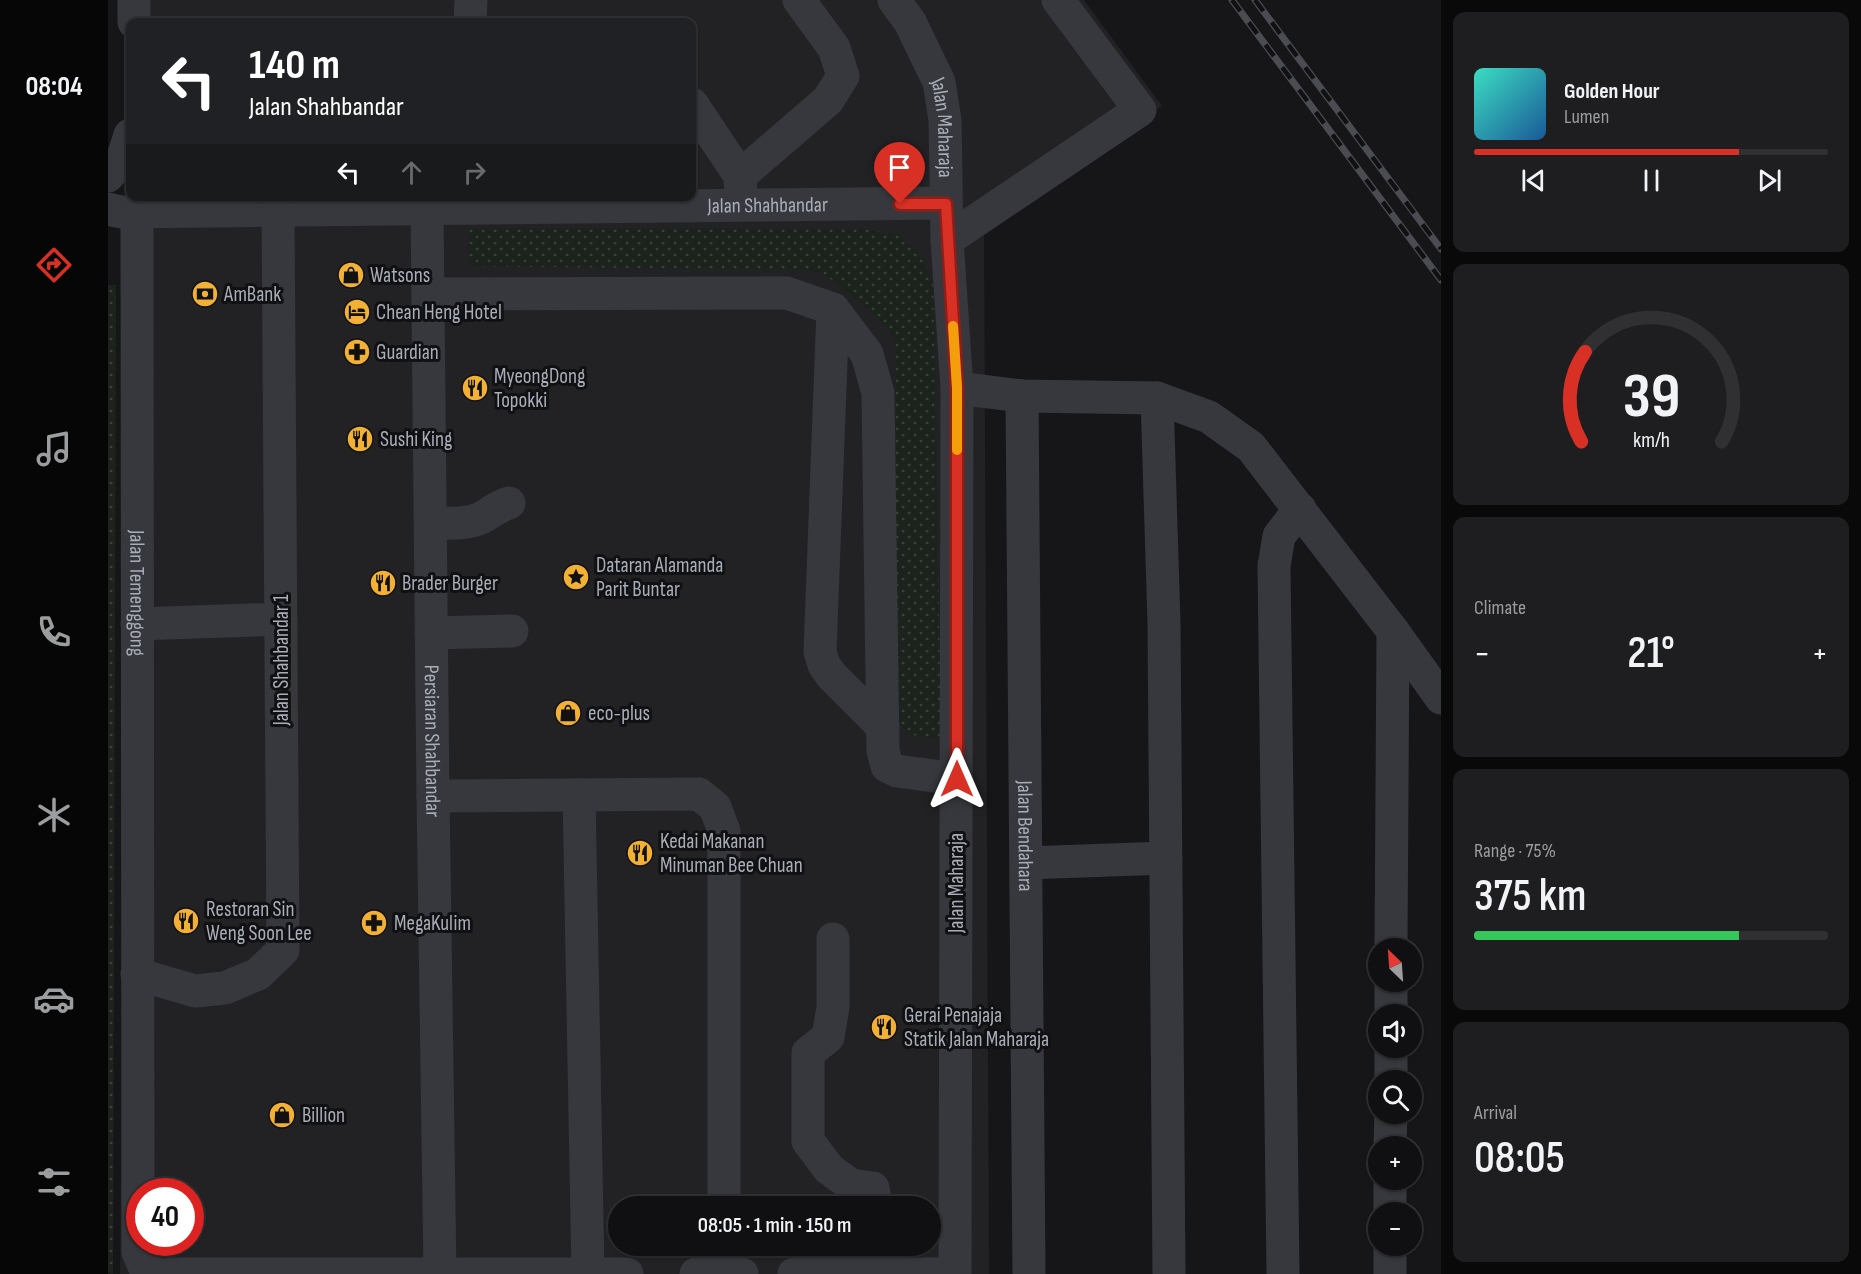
<!DOCTYPE html>
<meta charset="utf-8">
<style>
body{margin:0;font-family:"Sofia Sans Condensed",sans-serif;background:#1e1e20;color:#f1f3f6;height:100vh;display:flex;flex-direction:column;font-size:22px;white-space:nowrap}
*{box-sizing:border-box;margin:0}
p{font-size:20px;color:#9c9d9f}
.icon{flex:none;width:33px;height:33px;fill:none;stroke:currentColor;stroke-width:2;stroke-linecap:round;stroke-linejoin:round}
.map{position:relative;flex:1;overflow:hidden}
.panel{display:flex;flex-direction:column;gap:12px;padding:12px;background:#09090a;width:420px}
.panel>*{flex:none}
.guide{position:absolute;left:18px;top:18px;width:570px;height:183px;border-radius:12px;box-shadow:0 2px 4px #0004,0 0 0 2px #303032;background:#202124;color:#fff;overflow:hidden}
.needle{width:39px;rotate:335deg}
.fabs{position:absolute;left:1260px;top:938px;display:grid;gap:12px}
.fabs a{display:grid;place-items:center;width:54px;height:54px;border-radius:50%;background:#101012;box-shadow:0 2px 4px #0004,0 0 0 2px #303032;font-size:30px}
.speed{position:absolute;left:18px;top:1178px;display:flex;gap:12px;font-size:30px;font-weight:700;text-align:center}
.speed>*{display:grid;place-content:center;width:78px;height:78px;border-radius:50%;background:#101012;box-shadow:0 2px 4px #0004,0 0 0 2px #303032;line-height:1}
.speed .limit{border:9px solid #d22;background:#fff;color:#111}
.pin{position:absolute;display:grid;place-items:center;width:51px;height:51px;color:#fff;margin:-62px -26px;border-radius:50% 50% 50% 0;rotate:-45deg;box-shadow:0 0 6px #0007}
.pin .icon{rotate:45deg}
.me{position:absolute;width:66px;margin:-33px;rotate:0deg;stroke-linejoin:round;filter:drop-shadow(0 0 4px #0008)}
.turn{display:flex;align-items:center;gap:21px;height:126px;padding:0 24px;font-size:27px}
.turn .icon{width:78px;height:78px;stroke-width:2.5}
.turn b{display:block;font-size:42px;line-height:51px}
.lanes{display:flex;align-items:center;height:57px;padding:0 24px;background:#0003;justify-content:center;gap:30px;direction:ltr}
.lanes .off{opacity:.35}
.big{font-size:45px;font-weight:600;line-height:1.1}
.panel .widget{flex:1;display:flex;flex-direction:column;justify-content:center;gap:9px;min-width:0;padding:0 21px;border-radius:12px;background:#1e1e20}
.panel .dial{align-items:center;gap:0}
.dial svg{height:156px;overflow:visible;fill:none;stroke:#303032;stroke-width:7;stroke-linecap:round;text-anchor:middle}
.dial text{fill:#f1f3f6;stroke:none}
.song{display:flex;align-items:center;gap:18px}
.cover{width:72px;height:72px;border-radius:9px;background:linear-gradient(135deg,hsl(170 70% 55%),hsl(210 70% 35%))}
.played{height:6px;border-radius:3px;background:linear-gradient(90deg,#d93025 75%,#303032 75%)}
.keys{display:flex;justify-content:space-around;direction:ltr}
.heat{display:flex;justify-content:space-between;align-items:center;font-size:33px;direction:ltr}
.charge{height:9px;border-radius:4px;background:linear-gradient(90deg,#34c759 75%,#303032 0)}
.trip{position:absolute;left:500px;top:1196px;width:333px;height:60px;border-radius:30px;background:#101012;box-shadow:0 2px 4px #0004,0 0 0 2px #303032;font-weight:600;line-height:60px;text-align:center}
main{display:flex;flex:1;min-height:0}
.menu{display:flex;flex-direction:column;width:108px;justify-content:space-around;align-items:center;background:#060607;color:#9c9d9f}
.menu .icon{width:42px;height:42px}
.menu .active{color:#d93025}
.menu b{font-size:27px;color:#f1f3f6}
.map>svg:first-child{display:block}
.built{fill:#222225;fill-rule:evenodd}
.green{fill:url(#green-dots)}
.lines{fill:none;stroke-linecap:round;stroke-linejoin:round}
.minor{stroke:#37383d;stroke-width:33}
.rail-casing{stroke:#4a4c52;stroke-width:7}
.rail{stroke:#111113;stroke-width:4.5;stroke-dasharray:14;stroke-linecap:butt}
.route-casing{stroke:#8d1f18;stroke-width:15}
.route{stroke:#d93025;stroke-width:10}
.slow{stroke:#f59e0b;stroke-width:10}
.labels{text-anchor:middle;dominant-baseline:central;stroke-width:6;stroke-linejoin:round;paint-order:stroke}
.street-label{font-size:21px;fill:#a8adb8;stroke:#111113}
.poi-label{font-size:21px;fill:#a8adb8;stroke:#111113;text-anchor:start}
</style>
<main>
<nav class="menu">
<b>08:04</b>
<svg class="icon active" aria-label="directions" viewBox="0 0 24 24"><path d="M12 3l9 9-9 9-9-9zM9 14v-3h6M13 9l2 2-2 2"/></svg>
<svg class="icon" aria-label="music" viewBox="0 0 24 24"><path d="M9 18V5l10-2v13"/><circle cx="6" cy="18" r="3"/><circle cx="16" cy="16" r="3"/></svg>
<svg class="icon" aria-label="phone" viewBox="0 0 24 24"><path d="M5 4h4l2 5-3 2q2 4 5 5l2-3 5 2v4C11 20 4 13 5 4z"/></svg>
<svg class="icon" aria-label="climate" viewBox="0 0 24 24"><path d="M12 3v18M4 7l16 10M4 17L20 7"/></svg>
<svg class="icon" aria-label="car" viewBox="0 0 24 24"><path d="M5 17H2v-5l4-1 3-4h7l3 4 3 1v5h-3M9 17h6M6 11h13"/><circle cx="7" cy="17" r="2"/><circle cx="17" cy="17" r="2"/></svg>
<svg class="icon" aria-label="filters" viewBox="0 0 24 24"><path d="M4 7h16M4 17h16"/><circle cx="9" cy="7" r="2"/><circle cx="15" cy="17" r="2"/></svg>
</nav>
<div class="map">
<svg width="1333" height="1274" viewBox="0 0 1333 1274">
<defs>
<pattern id="green-dots" width="8" height="8" patternUnits="userSpaceOnUse" patternTransform="scale(1.5)"><rect width="8" height="8" fill="#1c231d"/><path d="M2 2h.1M6 6h.1" fill="none" stroke="#3a403c" stroke-width="1.8" stroke-linecap="round"/></pattern>
</defs>
<rect width="100%" height="100%" fill="#161618"/>
<path class="built" d="M25 0H976L1054 106 876 231 881 1274H12L23 197 584 196V22H25ZM32 1191H82V1242H32ZM510 1206H822V1245H510Z"/>
<g class="green">
<path d="M360 228 754 229 791 235 809 251 825 281 833 739C813 738 795 736 788 716V348L782 332 772 321 728 282 713 273 696 270 360 266Z"/>
<path d="M0 285H8L5 1274 0 1273Z"/>
</g>
<g class="lines">
<g class="minor">
<path d="M26 0V22"/>
<path id="s1" d="M786 0 802 22 831 82 837 120 839 240 849 388 847 1274"/>
<path d="M362 22 363 0"/>
<path d="M584 104 632 176 633 197"/>
<path d="M0 176 14 160 22 135"/>
<path d="M632 176 720 100 735 76 726 48 691 0"/>
<path id="s2" d="M319 207 325 796 332 1274"/>
<path id="s3" d="M0 209 13 212 838 203"/>
<path id="s4" d="M29 211 30 1252 36 1266 48 1274"/>
<path d="M839 240 1032 110 950 0"/>
<path d="M320 294 679 293 725 309 759 354 770 393 775 751 779 766 789 771 849 779"/>
<path d="M725 309 712 652 716 665 723 675 775 727"/>
<path d="M849 388 914 396 1049 398 1101 417 1143 447 1285 631 1333 698"/>
<path id="s5" d="M914 396 921 1274"/>
<path d="M1049 398 1056 623 1061 1274"/>
<path d="M323 523C340 523 360 525 375 517 384 512 390 506 401 503"/>
<path d="M29 624 173 619"/>
<path d="M323 633 404 631"/>
<path d="M471 795 480 1274"/>
<path d="M325 796 591 794 607 807 616 831V1206"/>
<path d="M918 863 1058 858"/>
<path d="M725 939V1007L720 1037 700 1053V1141L721 1169 743 1185 765 1188 768 1206"/>
<path d="M1283 948 1285 631"/>
<path d="M29 974 87 991 117 988 150 974 175 950 170 209"/>
<path d="M1283 1014V981"/>
<path d="M1283 1080V1047"/>
<path d="M1282 1146 1283 1113"/>
<path d="M1282 1212V1179"/>
<path d="M616 1245V1274"/>
<path d="M774 1245 778 1274"/>
<path d="M62 1274H519"/>
<path d="M588 1274H634"/>
<path d="M686 1274H838"/>
<path d="M1175 1274 1166 566 1171 536 1192 509"/>
<path d="M1282 1274V1245"/>
</g>
<defs>
<g id="rail">
<path d="M1124 0 1333 280"/>
<path d="M1147 0 1333 249"/>
</g>
</defs>
<use href="#rail" class="rail-casing"/>
<use href="#rail" class="rail"/>
</g>
<g class="lines">
<defs>
<path id="route" d="M792 204H838L849 388V779"/>
</defs>
<use href="#route" class="route-casing"/>
<use href="#route" class="route"/>
<path class="slow" d="M845 326 849 388V450"/>
</g>
<defs>
<symbol id="shop-disc" viewBox="-11 -11 22 22"><circle r="9.5" fill="#f2b134" stroke="#111113"/><path d="M-5-2.5h2.3a2.7 3.5 0 0 1 5.4 0H5L5.5 6h-11ZM-1.5-2.5h3a1.5 2.3 0 0 0-3 0Z" fill="#111"/></symbol>
<symbol id="bank-disc" viewBox="-11 -11 22 22"><circle r="9.5" fill="#f2b134" stroke="#111113"/><path d="M-6-4H6V4H-6ZM0-2.3a2.3 2.3 0 1 0 0 4.6a2.3 2.3 0 1 0 0-4.6Z" fill="#111"/></symbol>
<symbol id="hotel-disc" viewBox="-11 -11 22 22"><circle r="9.5" fill="#f2b134" stroke="#111113"/><path d="M-6-4.5h1.5V1H6V5H4.5V3h-9V5H-6ZM-4 0a1.8 1.8 0 1 1 3.6 0ZM.5 0V-2.5h3Q6-2.5 6 0Z" fill="#111"/></symbol>
<symbol id="pharmacy-disc" viewBox="-11 -11 22 22"><circle r="9.5" fill="#f2b134" stroke="#111113"/><path d="M-2-6h4v4h4v4h-4v4h-4v-4h-4v-4h4Z" fill="#111"/></symbol>
<symbol id="restaurant-disc" viewBox="-11 -11 22 22"><circle r="9.5" fill="#f2b134" stroke="#111113"/><path d="M-5-6h1v4h1v-4h1v4h1v-4h1v5L-1.5 .5V6h-2V.5L-5-1ZM5-6V6H3V1.5H1.5Q1.5-4 5-6Z" fill="#111"/></symbol>
<symbol id="sight-disc" viewBox="-11 -11 22 22"><circle r="9.5" fill="#f2b134" stroke="#111113"/><path d="M0-6L1.8-2.2L6-1.7L2.9 1.2L3.7 5.4L0 3.3L-3.7 5.4L-2.9 1.2L-6-1.7L-1.8-2.2Z" fill="#111"/></symbol>
</defs>
<g fill-rule="evenodd">
<use href="#shop-disc" x="228" y="260" width="30" height="30"/>
<use href="#bank-disc" x="82" y="279" width="30" height="30"/>
<use href="#hotel-disc" x="234" y="297" width="30" height="30"/>
<use href="#pharmacy-disc" x="234" y="337" width="30" height="30"/>
<use href="#restaurant-disc" x="352" y="373" width="30" height="30"/>
<use href="#restaurant-disc" x="237" y="424" width="30" height="30"/>
<use href="#sight-disc" x="453" y="562" width="30" height="30"/>
<use href="#restaurant-disc" x="260" y="568" width="30" height="30"/>
<use href="#shop-disc" x="445" y="698" width="30" height="30"/>
<use href="#restaurant-disc" x="517" y="838" width="30" height="30"/>
<use href="#restaurant-disc" x="63" y="906" width="30" height="30"/>
<use href="#pharmacy-disc" x="251" y="908" width="30" height="30"/>
<use href="#restaurant-disc" x="761" y="1012" width="30" height="30"/>
<use href="#shop-disc" x="159" y="1100" width="30" height="30"/>
</g>
<g class="labels">
<g class="street-label">
<text stroke="none"><textPath href="#s1" startOffset="140">Jalan Maharaja</textPath></text>
<text stroke="none"><textPath href="#s3" startOffset="660">Jalan Shahbandar</textPath></text>
<text stroke="none"><textPath href="#s4" startOffset="382">Jalan Temenggong</textPath></text>
<text transform="translate(173 660) rotate(-90)">Jalan Shahbandar 1</text>
<text stroke="none"><textPath href="#s2" startOffset="534">Persiaran Shahbandar</textPath></text>
<text stroke="none"><textPath href="#s5" startOffset="440">Jalan Bendahara</textPath></text>
<text transform="translate(848 883) rotate(-90)">Jalan Maharaja</text>
</g>
<g class="poi-label">
<text x="262" y="275">Watsons</text>
<text x="116" y="294">AmBank</text>
<text x="268" y="312">Chean Heng Hotel</text>
<text x="268" y="352">Guardian</text>
<text x="386" y="376">MyeongDong<tspan x="386" dy="24">Topokki</tspan></text>
<text x="272" y="439">Sushi King</text>
<text x="488" y="565">Dataran Alamanda<tspan x="488" dy="24">Parit Buntar</tspan></text>
<text x="294" y="583">Brader Burger</text>
<text x="480" y="713">eco-plus</text>
<text x="552" y="841">Kedai Makanan<tspan x="552" dy="24">Minuman Bee Chuan</tspan></text>
<text x="98" y="909">Restoran Sin<tspan x="98" dy="24">Weng Soon Lee</tspan></text>
<text x="286" y="923">MegaKulim</text>
<text x="796" y="1015">Gerai Penajaja<tspan x="796" dy="24">Statik Jalan Maharaja</tspan></text>
<text x="194" y="1115">Billion</text>
</g>
</g>
</svg>
<div class="fabs">
<a><svg class="needle" viewBox="-14 -14 28 28"><path d="M0-13l5 13h-10z" fill="#e53935"/><path d="M0 13l5-13h-10z" fill="#9c9d9f"/></svg></a>
<a><svg class="icon" aria-label="sound" viewBox="0 0 24 24"><path d="M4 9h4l5-4v14l-5-4H4zM17 9q2 3 0 6"/></svg></a>
<a><svg class="icon" aria-label="search" viewBox="0 0 24 24"><circle cx="10" cy="10" r="6"/><path d="M15 15l6 6"/></svg></a>
<a>+</a>
<a>−</a>
</div>
<div class="speed"><div class="limit">40</div></div>
<div class="pin" style="left:792px;top:204px;background:#d93025"><svg class="icon" aria-label="arrive" viewBox="0 0 24 24"><path d="M6 21V4h12l-3 4 3 4H6"/></svg></div>
<svg class="me" style="left:849px;top:779px" viewBox="-20 -20 40 40"><path d="M0-17L14 15 0 8-14 15z" fill="#d93025" stroke="#fff" stroke-width="4"/></svg>
<div class="trip">08:05 · 1 min · 150 m</div>
<div class="guide">
<div class="turn"><svg class="icon" aria-label="left" viewBox="0 0 24 24"><path d="M17 20v-9H6M10 6l-5 5 5 5"/></svg><div><b>140 m</b>Jalan Shahbandar</div></div>
<div class="lanes"><svg class="icon" aria-label="left" viewBox="0 0 24 24"><path d="M17 20v-9H6M10 6l-5 5 5 5"/></svg><svg class="icon off" aria-label="ahead" viewBox="0 0 24 24"><path d="M12 20V5M6 11l6-6 6 6"/></svg><svg class="icon off" aria-label="right" viewBox="0 0 24 24"><path d="M7 20v-9h11M14 6l5 5-5 5"/></svg></div>
</div>
</div>
<section class="panel">
<div class="widget">
<div class="song"><i class="cover"></i><div><b>Golden Hour</b><p>Lumen</p></div></div>
<div class="played"></div>
<div class="keys"><svg class="icon" aria-label="previous" viewBox="0 0 24 24"><path d="M18 5L8 12l10 7zM5 5v14"/></svg><svg class="icon" aria-label="pause" viewBox="0 0 24 24"><path d="M8 5v14M16 5v14"/></svg><svg class="icon" aria-label="next" viewBox="0 0 24 24"><path d="M6 5l10 7-10 7zM19 5v14"/></svg></div>
</div>
<div class="widget dial"><svg viewBox="0 0 100 80">
<path d="M14 69A42 42 0 1 1 86 69"/>
<path d="M14 69A42 42 0 0 1 16 23" stroke="#d93025"/>
<text x="50" y="56" font-size="32" font-weight="700">39</text>
<text x="50" y="72" font-size="11">km/h</text>
</svg></div>
<div class="widget"><p>Climate</p>
<div class="heat"><a>−</a><b class="big">21°</b><a>+</a></div>
</div>
<div class="widget"><p>Range · 75%</p><b class="big">375 km</b><div class="charge"></div></div>
<div class="widget"><p>Arrival</p><b class="big">08:05</b></div>
</section>
</main>
